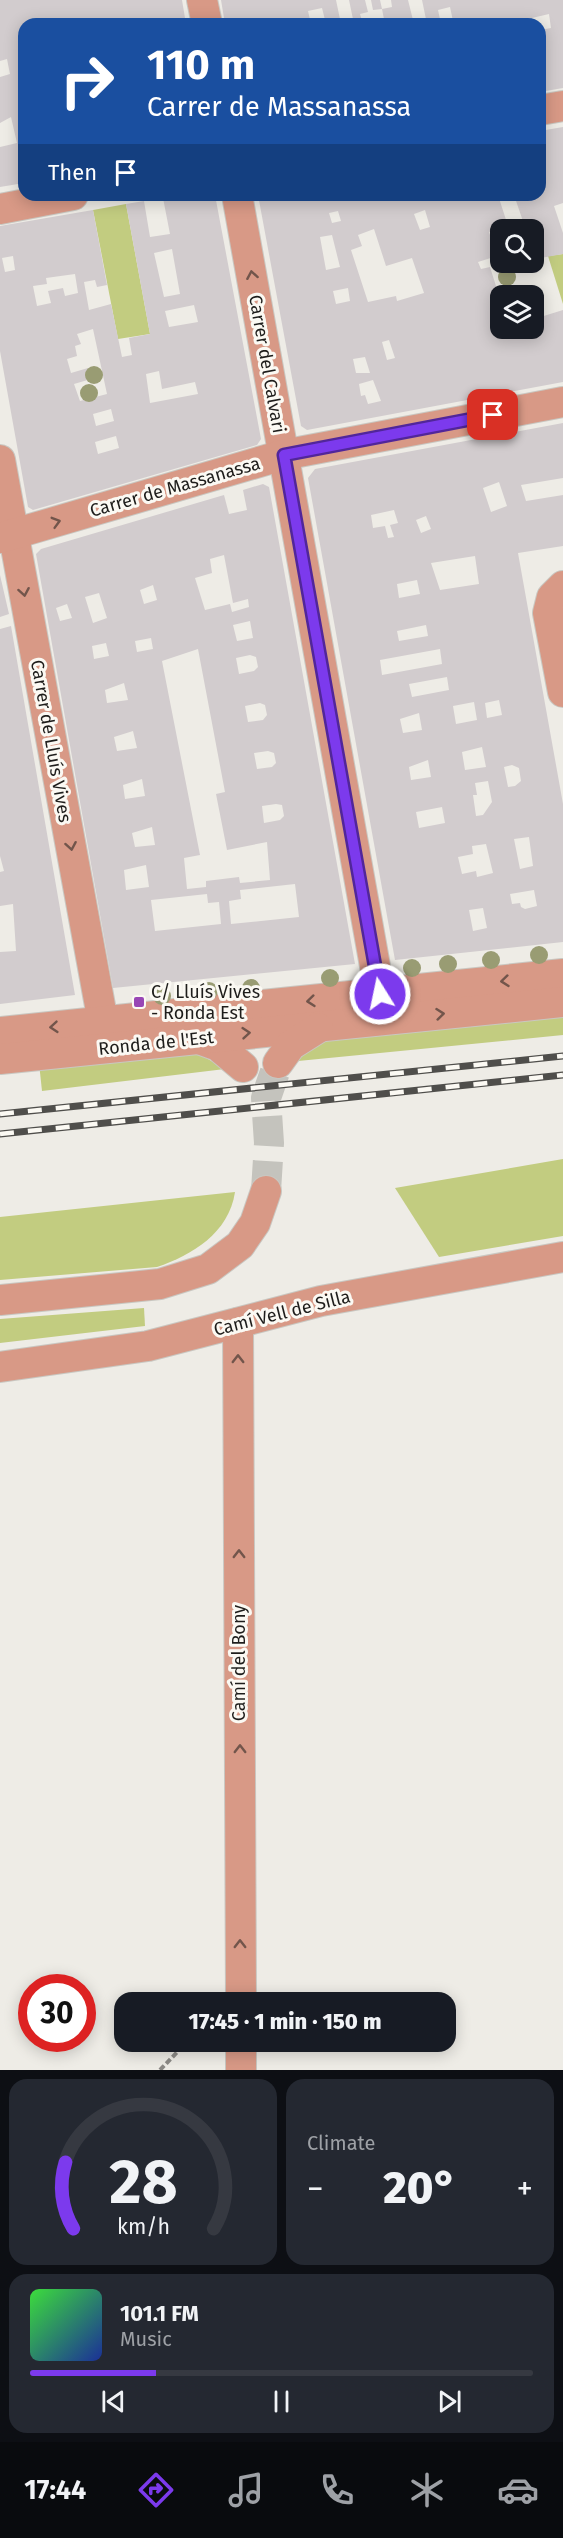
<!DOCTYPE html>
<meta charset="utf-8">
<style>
body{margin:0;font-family:"Fira Sans",sans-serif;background:#242831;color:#f1f3f6;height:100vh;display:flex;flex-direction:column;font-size:22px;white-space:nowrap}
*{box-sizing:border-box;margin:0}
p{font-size:20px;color:#9ea1a6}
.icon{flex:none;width:33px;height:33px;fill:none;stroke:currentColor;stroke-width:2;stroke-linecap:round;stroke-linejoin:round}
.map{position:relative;height:2070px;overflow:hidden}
.details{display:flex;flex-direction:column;gap:9px;padding:9px;background:#0d0f14;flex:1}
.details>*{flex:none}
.top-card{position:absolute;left:18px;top:18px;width:528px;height:183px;border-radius:18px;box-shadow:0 3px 15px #0003;background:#1a4fa0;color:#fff;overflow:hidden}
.controls{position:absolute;left:490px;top:219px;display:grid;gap:12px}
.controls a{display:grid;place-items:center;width:54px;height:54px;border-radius:12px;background:#171b24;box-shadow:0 3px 15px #0003;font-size:30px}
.speed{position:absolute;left:18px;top:1974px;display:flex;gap:12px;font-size:30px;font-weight:700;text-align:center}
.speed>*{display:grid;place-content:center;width:78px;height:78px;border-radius:50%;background:#171b24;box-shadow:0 3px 15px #0003;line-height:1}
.speed .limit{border:9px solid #d22;background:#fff;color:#111}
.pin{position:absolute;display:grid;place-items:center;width:51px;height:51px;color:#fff;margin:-26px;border-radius:12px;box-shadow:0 3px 9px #0006}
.me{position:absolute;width:66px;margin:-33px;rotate:350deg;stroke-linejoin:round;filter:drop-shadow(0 0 4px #0008)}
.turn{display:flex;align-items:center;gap:21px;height:126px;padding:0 30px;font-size:27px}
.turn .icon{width:78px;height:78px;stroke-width:2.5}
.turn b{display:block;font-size:42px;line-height:51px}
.then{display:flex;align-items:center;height:57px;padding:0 30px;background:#0003;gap:12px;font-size:22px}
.big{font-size:45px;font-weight:800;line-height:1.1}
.details .tile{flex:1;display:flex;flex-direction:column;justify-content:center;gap:9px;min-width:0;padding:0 21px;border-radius:18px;background:#242831}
.details .dial{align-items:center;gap:0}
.dial svg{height:156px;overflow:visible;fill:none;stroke:#363941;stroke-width:7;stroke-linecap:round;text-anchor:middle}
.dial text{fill:#f1f3f6;stroke:none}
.song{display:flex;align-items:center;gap:18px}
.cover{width:72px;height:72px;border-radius:9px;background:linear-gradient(135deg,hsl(120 70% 55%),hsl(230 70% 35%))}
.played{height:6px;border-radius:3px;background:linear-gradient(90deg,#7c3aed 25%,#363941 25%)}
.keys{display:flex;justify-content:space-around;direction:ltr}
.heat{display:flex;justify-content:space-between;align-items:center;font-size:33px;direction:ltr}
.details .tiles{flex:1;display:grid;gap:9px;grid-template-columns:1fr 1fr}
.tile:last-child{grid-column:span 2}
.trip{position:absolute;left:114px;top:1992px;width:342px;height:60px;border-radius:18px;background:#171b24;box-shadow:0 3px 15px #0003;font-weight:800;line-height:60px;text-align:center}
.tab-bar{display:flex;height:96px;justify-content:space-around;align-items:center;background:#090b0e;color:#9ea1a6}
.tab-bar .icon{width:42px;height:42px}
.tab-bar .on{color:#7c3aed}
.tab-bar b{font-size:27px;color:#f1f3f6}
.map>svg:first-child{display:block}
.green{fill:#c2cc80}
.building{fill:#d2ccce;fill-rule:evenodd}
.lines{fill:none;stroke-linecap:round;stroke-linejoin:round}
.street-tunnel{stroke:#c4c3bd;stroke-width:30;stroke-dasharray:30 15;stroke-linecap:butt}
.street-casing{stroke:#c9c7c1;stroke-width:32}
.path{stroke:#8c8a86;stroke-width:4;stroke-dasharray:6 3;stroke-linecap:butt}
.street{stroke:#d89986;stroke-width:30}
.rail-casing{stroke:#4f4e4b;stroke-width:7}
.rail{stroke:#fbf9f3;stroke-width:4.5;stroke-dasharray:14;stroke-linecap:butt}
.tree{fill:#999c73}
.oneway{stroke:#72554b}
.route-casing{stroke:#51269a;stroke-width:15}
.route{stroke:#7c3aed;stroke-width:10}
.poi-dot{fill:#9846b5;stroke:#fbf9f3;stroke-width:2}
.labels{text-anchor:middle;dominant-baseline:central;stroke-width:6;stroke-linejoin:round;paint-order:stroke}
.street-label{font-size:18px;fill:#1e1d1b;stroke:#fbf9f3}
.poi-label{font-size:18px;fill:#1e1d1b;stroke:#fbf9f3;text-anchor:start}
</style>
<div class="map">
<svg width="563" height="2070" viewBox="0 0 563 2070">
<rect width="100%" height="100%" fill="#eeece6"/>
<g class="green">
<path d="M126 204 150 334 118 339 93 210Z"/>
<path d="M563 254V304L548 256Z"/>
<path d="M563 1010V1035L288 1062 321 1035Z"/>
<path d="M191 1049 225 1069 42 1091 39 1063Z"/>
<path d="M563 1159V1236L439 1257 395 1188Z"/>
<path d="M235 1192C229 1233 192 1255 157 1267L0 1280V1217Z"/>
<path d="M144 1308 145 1326 0 1343V1319Z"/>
</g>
<g class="building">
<path d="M0 0H182L186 24H99L98 21 85 24H24V183L0 187V147L17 143 11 117 0 123V77L10 74 7 59 0 61Z"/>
<path d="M221 0H336L341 24H326L322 8 308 11 311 24H225Z"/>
<path d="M349 0H365L368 12 360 14 363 24H354Z"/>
<path d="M371 0H380L382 9 392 7 391 0H408L414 24H385L382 9 373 10Z"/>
<path d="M422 0H563V88L540 92V30L551 28 549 14 532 18 533 24H518V22L445 24 453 21 450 7 438 10 441 24H427Z"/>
<path d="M563 127V203L554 206 563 233V254L535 259 534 230H526L514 195H540V131Z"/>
<path d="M180 195H215L261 439 257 445 33 510 28 507 0 351V226L93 210 107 285 97 287 95 280 84 282 89 310 111 304 122 357 132 355 129 338 150 334 126 204 144 201 150 237 170 234 163 198ZM172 249 180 294 164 297 154 253ZM13 256 15 270 5 272 2 258ZM75 274 78 293 65 296 63 288 48 291 51 303 37 306 33 286 47 284 46 278ZM194 305 198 322 169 327 165 311ZM93 329 107 394 80 401 74 384 91 379 88 368 71 373 67 359 77 356 75 346 81 344 77 334ZM159 371 162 389 195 382 198 394 150 403 146 374ZM111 409 114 421 96 426 93 414ZM116 436 119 448 98 454 95 442Z"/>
<path d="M258 195H498L508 226 489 232 497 256 478 262 481 269 490 267 501 302V319L497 321 502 336 511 333 509 328H534V319L563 310V382L307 430 301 426ZM425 210 430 227 420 230 414 214ZM338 211 341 221 332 223 329 213ZM374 229 386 266 412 258 424 293 397 301 396 296 368 302 351 250 362 246 358 235ZM332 235 340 267 326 270 320 237ZM348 288 350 301 336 304 333 291ZM389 340 395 358 387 360 382 342ZM365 357 370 373H356L353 359ZM373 380 381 401 368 404 365 395 361 396 359 384Z"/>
<path d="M563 423V478L521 485 526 501 563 495V546L518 553 563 804V942L395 960 308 478 315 469ZM499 482 507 506 491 512 483 488ZM394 510 398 523 390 525 394 537 388 538 385 526 373 528 371 515ZM426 516 431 529 421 533 416 520ZM475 556 479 584 440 590 431 563ZM417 580 420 594 399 598 397 584ZM426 625 428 636 399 641 397 631ZM440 649 442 664 382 675 380 660ZM447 677 449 690 412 697 409 684ZM499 700 502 715 487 718 485 703ZM474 702 477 720 456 724 453 706ZM419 713 422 730 403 733 400 719ZM482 747 486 767 465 770 462 752ZM428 760 431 777 411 780 409 767ZM512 765 519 768 521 781 515 786 508 787 504 767ZM488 781 492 802 483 815 476 816 473 795H477L475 783ZM442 807 445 823 419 828 416 812ZM529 837 533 866 520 869 514 839ZM486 844 493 873 477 877 476 871 462 874 458 857 473 854 472 846ZM534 890 537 906 525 909 521 907 520 903 512 904 510 894ZM483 908 487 928 473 931 469 910Z"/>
<path d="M263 484 269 487 355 964 113 988 36 554 41 549 224 495 229 514 247 510 243 490ZM224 555 233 603 248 599 249 607 232 612 230 604 205 610 195 578 212 573 210 559ZM153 585 157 600 144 604 140 590ZM99 593 107 618 93 623 85 597ZM67 604 72 618 60 621 56 608ZM250 621 253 638 237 641 233 625ZM151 638 153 649 137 652 135 641ZM106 643 109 656 94 659 92 646ZM198 649 225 792 216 794 227 850 267 842 270 880 240 883 239 877 206 881V887L187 889 184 858 200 855 162 661ZM250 655 256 657 258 667 254 671 239 674 236 658ZM124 683 128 700 107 703 105 690ZM260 703 265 705 267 715 263 720 248 722 245 706ZM133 731 137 748 117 751 114 737ZM268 751 274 753 276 763 272 767 257 769 254 753ZM142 779 145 796 125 799 123 785ZM276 804 282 805 284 816 280 820 264 823 262 806ZM152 827 155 845 135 847 132 833ZM146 865 149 887 126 890 124 870ZM295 884 299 917 231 924 229 901 241 899 240 890ZM207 894 208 903 219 902 221 924 155 931 151 900Z"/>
<path d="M0 575 9 614 0 617Z"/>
<path d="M11 626 75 995 0 1004V952L16 951 13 904 0 906V872L4 871 0 856V629Z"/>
</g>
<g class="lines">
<path class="street-tunnel" d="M266 1191 269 1143 266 1098 278 1063"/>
<defs>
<g id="street">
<path d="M202 0 207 24"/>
<path d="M540 110 563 106"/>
<path d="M237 195 380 994"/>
<path d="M0 209 73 195"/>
<path d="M0 460 103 1022"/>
<path d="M0 538 283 455 563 402"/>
<path d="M563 586 552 597 548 613 563 692"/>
<path d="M0 1032 563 974"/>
<path d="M196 1038 218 1046 243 1067"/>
<path d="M0 1059 563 1002"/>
<path d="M278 1063 291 1045 318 1028"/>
<path d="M0 1300 160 1284 208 1269 240 1245 255 1223 266 1191"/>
<path d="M238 1323 241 2002"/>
<path d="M0 1367 148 1346 321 1301 563 1257"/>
<path d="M241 2042V2070"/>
</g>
</defs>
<use href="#street" class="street-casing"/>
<path class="path" d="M160 2070 185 2044 210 2045"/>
<use href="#street" class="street"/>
<defs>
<g id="rail">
<path d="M0 1114 563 1056"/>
<path d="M0 1134 563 1075"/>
</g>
</defs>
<use href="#rail" class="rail-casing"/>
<use href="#rail" class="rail"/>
</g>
<g class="tree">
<circle cx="507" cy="277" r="9"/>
<circle cx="94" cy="375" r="9"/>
<circle cx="89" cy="393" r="9"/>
<circle cx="539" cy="955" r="9"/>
<circle cx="491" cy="960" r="9"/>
<circle cx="448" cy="964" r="9"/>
<circle cx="412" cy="968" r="9"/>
<circle cx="330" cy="978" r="9"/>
<circle cx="251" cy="988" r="9"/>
<circle cx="209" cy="991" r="9"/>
<circle cx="162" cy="996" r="9"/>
</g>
<defs><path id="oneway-chevron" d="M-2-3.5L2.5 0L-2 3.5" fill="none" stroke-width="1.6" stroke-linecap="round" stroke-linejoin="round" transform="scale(1.5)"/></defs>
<g class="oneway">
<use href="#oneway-chevron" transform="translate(252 275) rotate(-100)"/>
<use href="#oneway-chevron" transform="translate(56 522) rotate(-16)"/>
<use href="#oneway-chevron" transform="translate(24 592) rotate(80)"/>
<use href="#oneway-chevron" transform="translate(71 846) rotate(80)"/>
<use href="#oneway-chevron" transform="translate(505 981) rotate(174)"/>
<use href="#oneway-chevron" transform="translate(311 1001) rotate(174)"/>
<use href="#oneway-chevron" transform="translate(440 1014) rotate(-6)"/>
<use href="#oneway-chevron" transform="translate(54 1027) rotate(175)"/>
<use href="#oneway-chevron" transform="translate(246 1033) rotate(-5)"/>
<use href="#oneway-chevron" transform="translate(238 1359) rotate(-90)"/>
<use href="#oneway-chevron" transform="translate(239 1554) rotate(-90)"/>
<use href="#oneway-chevron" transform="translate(240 1749) rotate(-90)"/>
<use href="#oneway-chevron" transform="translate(240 1944) rotate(-90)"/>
</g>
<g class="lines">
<defs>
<path id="route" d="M380 994 284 455 493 415"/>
</defs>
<use href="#route" class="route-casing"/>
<use href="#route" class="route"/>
</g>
<rect class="poi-dot" x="133" y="996" width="12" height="12" rx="3"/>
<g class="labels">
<g class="street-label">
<text transform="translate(267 364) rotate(80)">Carrer del Calvari</text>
<text transform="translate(175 487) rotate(-16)">Carrer de Massanassa</text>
<text transform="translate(51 741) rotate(80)">Carrer de Lluís Vives</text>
<text transform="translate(156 1043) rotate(-6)">Ronda de l'Est</text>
<text transform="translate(282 1313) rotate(-14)">Camí Vell de Silla</text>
<text transform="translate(239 1663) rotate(-90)">Camí del Bony</text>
</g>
<g class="poi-label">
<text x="151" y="992">C/ Lluís Vives<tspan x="151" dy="21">- Ronda Est</tspan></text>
</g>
</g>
</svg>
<div class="controls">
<a><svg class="icon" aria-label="search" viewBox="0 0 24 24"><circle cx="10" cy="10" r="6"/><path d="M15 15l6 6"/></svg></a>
<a><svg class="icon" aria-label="layers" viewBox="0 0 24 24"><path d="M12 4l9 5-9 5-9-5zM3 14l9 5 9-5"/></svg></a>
</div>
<div class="speed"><div class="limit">30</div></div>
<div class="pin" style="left:493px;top:415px;background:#d93025"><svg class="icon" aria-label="arrive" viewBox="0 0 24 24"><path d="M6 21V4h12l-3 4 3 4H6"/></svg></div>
<svg class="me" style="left:380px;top:994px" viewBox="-20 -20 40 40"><circle r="17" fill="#7c3aed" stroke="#fff" stroke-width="3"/><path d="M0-11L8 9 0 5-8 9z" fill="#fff"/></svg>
<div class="trip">17:45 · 1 min · 150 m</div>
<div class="top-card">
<div class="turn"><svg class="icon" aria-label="right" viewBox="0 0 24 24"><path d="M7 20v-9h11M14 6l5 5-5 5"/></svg><div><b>110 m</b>Carrer de Massanassa</div></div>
<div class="then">Then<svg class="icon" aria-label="arrive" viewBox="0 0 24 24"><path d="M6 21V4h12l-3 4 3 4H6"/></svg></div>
</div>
</div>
<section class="details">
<div class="tiles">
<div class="tile dial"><svg viewBox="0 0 100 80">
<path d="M14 69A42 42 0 1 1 86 69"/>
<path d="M14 69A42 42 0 0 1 10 35" stroke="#7c3aed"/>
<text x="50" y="56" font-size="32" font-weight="700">28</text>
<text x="50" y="72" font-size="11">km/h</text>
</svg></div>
<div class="tile"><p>Climate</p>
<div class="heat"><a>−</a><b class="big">20°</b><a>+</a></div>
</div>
<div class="tile">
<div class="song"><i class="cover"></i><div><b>101.1 FM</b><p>Music</p></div></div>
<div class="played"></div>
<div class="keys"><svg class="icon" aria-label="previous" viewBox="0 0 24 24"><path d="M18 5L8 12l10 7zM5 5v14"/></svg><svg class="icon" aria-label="pause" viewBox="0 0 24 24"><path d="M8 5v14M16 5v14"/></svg><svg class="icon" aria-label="next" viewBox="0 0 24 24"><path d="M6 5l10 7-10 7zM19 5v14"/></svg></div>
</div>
</div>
</section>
<nav class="tab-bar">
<b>17:44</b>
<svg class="icon on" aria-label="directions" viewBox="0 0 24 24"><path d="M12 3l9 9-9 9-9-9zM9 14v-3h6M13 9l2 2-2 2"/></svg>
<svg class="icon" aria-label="music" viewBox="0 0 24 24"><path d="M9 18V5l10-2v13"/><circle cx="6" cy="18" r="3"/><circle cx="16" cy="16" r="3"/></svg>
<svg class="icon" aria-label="phone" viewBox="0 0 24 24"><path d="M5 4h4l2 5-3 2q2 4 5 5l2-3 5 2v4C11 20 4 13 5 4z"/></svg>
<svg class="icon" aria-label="climate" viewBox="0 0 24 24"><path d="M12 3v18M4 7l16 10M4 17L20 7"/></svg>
<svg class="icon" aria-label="car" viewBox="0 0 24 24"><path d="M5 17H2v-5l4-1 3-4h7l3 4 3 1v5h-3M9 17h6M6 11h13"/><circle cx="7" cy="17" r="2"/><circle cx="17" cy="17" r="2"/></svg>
</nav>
